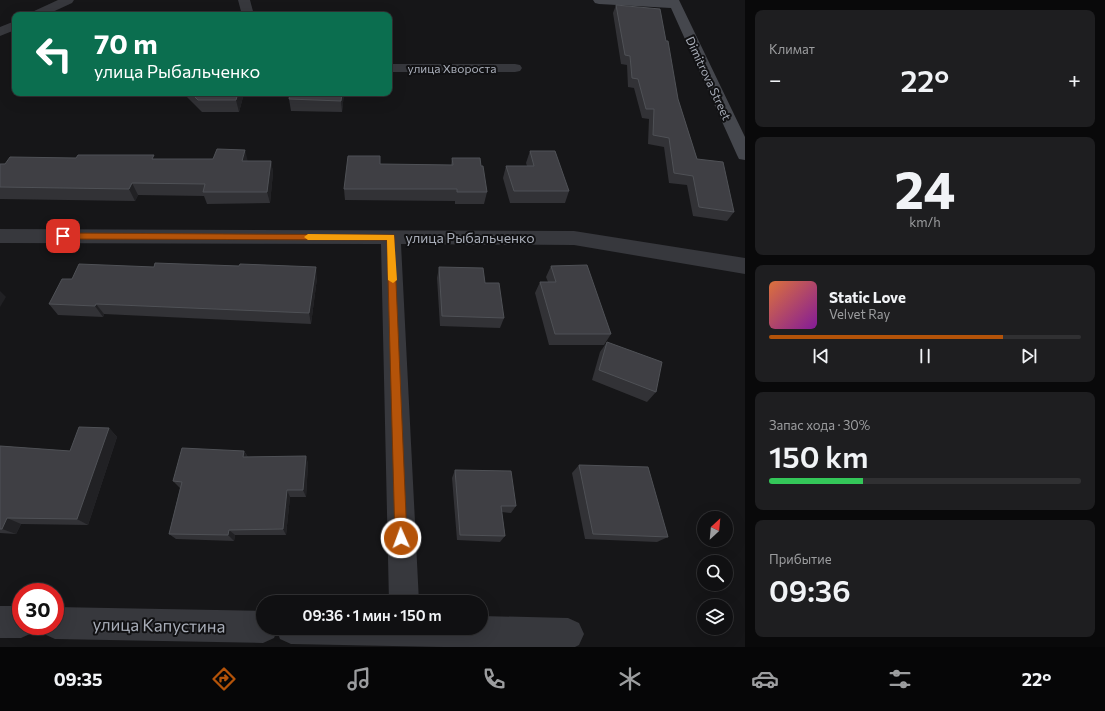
<!DOCTYPE html>
<html lang="ru">
<meta charset="utf-8">
<style>
body{margin:0;font-family:Commissioner,sans-serif;background:#1e1e20;color:#f1f3f6;height:100vh;display:flex;flex-direction:column;font-size:15px;white-space:nowrap}
*{box-sizing:border-box;margin:0}
p{font-size:13px;color:#9c9d9f}
.icon{flex:none;width:22px;height:22px;fill:none;stroke:currentColor;stroke-width:2;stroke-linecap:round;stroke-linejoin:round}
.map{position:relative;flex:1;overflow:hidden}
.details{display:flex;flex-direction:column;gap:10px;padding:10px;background:#09090a;width:360px}
.details>*{flex:none}
.hud{position:absolute;left:12px;top:12px;width:380px;height:84px;border-radius:8px;box-shadow:0 4px 16px #0002,0 0 0 1px #303032;background:#0b6e4f;color:#fff;overflow:hidden}
.needle{width:26px;rotate:26deg}
.controls{position:absolute;left:697px;top:511px;display:grid;gap:8px}
.controls a{display:grid;place-items:center;width:36px;height:36px;border-radius:50%;background:#101012;box-shadow:0 4px 16px #0002,0 0 0 1px #303032;font-size:20px}
.speed{position:absolute;left:12px;top:583px;display:flex;gap:8px;font-size:20px;font-weight:700;text-align:center}
.speed>*{display:grid;place-content:center;width:52px;height:52px;border-radius:50%;background:#101012;box-shadow:0 4px 16px #0002,0 0 0 1px #303032;line-height:1}
.speed .limit{border:6px solid #d22;background:#fff;color:#111}
.pin{position:absolute;display:grid;place-items:center;width:34px;height:34px;color:#fff;margin:-17px;border-radius:8px;box-shadow:0 2px 6px #0006}
.me{position:absolute;width:44px;margin:-22px;rotate:358deg;stroke-linejoin:round;filter:drop-shadow(0 0 3px #0008)}
.turn{display:flex;align-items:center;gap:14px;height:84px;padding:0 16px;font-size:18px}
.turn .icon{width:52px;height:52px;stroke-width:2.5}
.turn b{display:block;font-size:28px;line-height:34px}
.big{font-size:30px;font-weight:600;line-height:1.1}
.details .card{flex:1;display:flex;flex-direction:column;justify-content:center;gap:6px;min-width:0;padding:0 14px;border-radius:8px;background:#1e1e20}
.details .dial{align-items:center;gap:0}
.dial b{font-size:52px;line-height:1}
.song{display:flex;align-items:center;gap:12px}
.cover{width:48px;height:48px;border-radius:6px;background:linear-gradient(135deg,hsl(20 70% 55%),hsl(290 70% 35%))}
.played{height:4px;border-radius:2px;background:linear-gradient(90deg,#b45309 75%,#303032 75%)}
.keys{display:flex;justify-content:space-around;direction:ltr}
.heat{display:flex;justify-content:space-between;align-items:center;font-size:22px;direction:ltr}
.charge{height:6px;border-radius:3px;background:linear-gradient(90deg,#34c759 30%,#303032 0)}
.trip{position:absolute;left:256px;top:595px;width:232px;height:40px;border-radius:20px;background:#101012;box-shadow:0 4px 16px #0002,0 0 0 1px #303032;font-weight:600;line-height:40px;text-align:center}
.tabs{display:flex;height:64px;justify-content:space-around;align-items:center;background:#060607;color:#9c9d9f}
.tabs .icon{width:28px;height:28px}
.tabs .active{color:#b45309}
.tabs b{font-size:18px;color:#f1f3f6}
main{display:flex;flex:1;min-height:0}
.map>svg:first-child{display:block}
.lines{fill:none;stroke-linecap:round;stroke-linejoin:round}
.street{fill:#37383d;fill-rule:evenodd}
.secondary{fill:#45474d;fill-rule:evenodd}
.wall{fill:#323236}
.shaded-wall{fill:#212124}
.building{fill:#3f3f44;stroke:#4f5156}
.route{fill:#b45309;stroke:#753606}
.slow{fill:#f59e0b}
.labels{text-anchor:middle;dominant-baseline:central;stroke-width:4;stroke-linejoin:round;paint-order:stroke}
.far-street-label{font-size:12px;fill:#a8adb8;stroke:#111113}
.street-label{font-size:14px;fill:#a8adb8;stroke:#111113}
.near-street-label{font-size:17px;fill:#a8adb8;stroke:#111113}
</style>
<main>
<div class="map">
<svg width="745" height="647" viewBox="0 0 745 647">
<rect width="100%" height="100%" fill="#161618"/>
<g class="lines">
<g class="street">
<path d="M58 0H74L72 3 46 15H30L32 12Z"/>
<path d="M238 0H250L254 15H242Z"/>
<path d="M15 21V30L0 36V27Z"/>
<path d="M389 64H515L520 65 522 68 520 71 515 72H389Z"/>
<path d="M0 229 574 231 745 258V274L574 245 401 244 419 602H389L381 244 0 243Z"/>
<path d="M0 606H21V626H35L32 633 21 638H0Z"/>
<path d="M55 607 263 611V628H481V616L568 618 579 623 584 634 579 645 575 647H443L291 644 280 639 277 631 274 638 263 643 55 639 44 634 41 626H55Z"/>
</g>
<path class="secondary" d="M593 0H679L745 137V160L739 159 737 155 671 8 599 4 595 3Z"/>
</g>
<g class="wall">
<path d="M616 5 666 41 678 99 697 159 734 212 727 221 693 216 687 185 669 183 664 147 648 144 649 119 642 118 634 88 628 87 627 65 621 64 613 13Z"/>
<path d="M183 93H244L239 112H202Z"/>
<path d="M344 93 342 112 291 111 289 99Z"/>
<path d="M530 151 569 191 565 203H510L503 178 506 166H527L526 163Z"/>
<path d="M76 158 156 159 247 161H271L273 173 270 203 207 204 204 196 138 195 135 201 0 199V164Z"/>
<path d="M452 158 487 192 484 204H455V201L345 200 344 189 380 164 451 165Z"/>
<path d="M551 266 611 334 604 345H549L535 293 540 282H548L546 277Z"/>
<path d="M439 267 485 283 504 318 500 328 440 326 437 278Z"/>
<path d="M317 278 311 324 104 314 103 317 58 315 49 304 72 279Z"/>
<path d="M607 342 656 392 647 402 592 380 600 352Z"/>
<path d="M109 428 117 437 88 525 21 524 16 534 0 533V446L70 451Z"/>
<path d="M244 451 248 457 306 456 308 464 306 497H290L286 535H235L234 541 176 539 169 534 180 488 173 481Z"/>
<path d="M579 465 668 537 657 542 585 539 572 473Z"/>
<path d="M455 470 516 506 511 513 502 512 505 536 500 542 457 540 452 478Z"/>
</g>
<g class="shaded-wall">
<path d="M238 93H244L239 112 236 100Z"/>
<path d="M342 93H344L342 112 341 101Z"/>
<path d="M245 150 248 162 242 161Z"/>
<path d="M271 161 273 173 270 203 267 192Z"/>
<path d="M132 183 138 195 135 201 129 189Z"/>
<path d="M316 267 317 278 311 324 309 313Z"/>
<path d="M0 291 6 297 0 307Z"/>
<path d="M96 304 104 314 103 317 95 306Z"/>
<path d="M109 428 117 437 88 525 77 519Z"/>
<path d="M244 451 249 459 243 457Z"/>
<path d="M306 456 308 464 306 497 303 490Z"/>
<path d="M287 490 290 497 286 535 283 529Z"/>
<path d="M7 518 21 524 16 534 2 529Z"/>
<path d="M229 530 235 535 234 541 228 535Z"/>
</g>
<g class="building">
<path d="M616 5 660 9 666 41H668L678 99 697 159 723 162 734 212 699 207 693 176 674 173 669 138 653 135 654 109H646L638 79 632 78 630 56 625 55Z"/>
<path d="M286 13 287 15H256Z"/>
<path d="M191 93H238L236 100H198Z"/>
<path d="M290 93H342L341 101 289 99Z"/>
<path d="M217 149 245 150 242 161H271L267 192H203L205 184 132 183 129 189 0 187V164H5L10 157 76 158 78 155H154L152 159H213Z"/>
<path d="M530 151H555L569 191H514L506 166H534Z"/>
<path d="M348 156H380V164L453 165 452 158H480L481 166H483L487 192H457V189H344Z"/>
<path d="M155 263 239 266 240 264 316 267 309 313 96 304 95 306 49 304 62 279H72L79 264 154 267Z"/>
<path d="M587 265 611 334H555L540 282H556L551 266Z"/>
<path d="M439 267 483 268 485 283H499L504 318 442 316Z"/>
<path d="M607 342 662 362 656 392 599 370Z"/>
<path d="M79 427 109 428 77 519 7 518 2 529H0V446L70 451Z"/>
<path d="M182 448 244 451 243 457 306 456 303 490H287L283 529 229 530 228 535 169 534 182 482 173 481Z"/>
<path d="M579 465 648 467 668 537 593 534Z"/>
<path d="M455 470 511 471 516 506H501L505 536 460 535Z"/>
</g>
<path class="route" d="M63 233 394 235 407 538 406 543 401 544 397 543 395 538 387 240 63 239 59 236Z"/>
<path class="slow" d="M308 234 394 235 397 280 393 283 388 280 387 240H308L304 237Z"/>
<g class="labels">
<g class="far-street-label">
<text x="452" y="68">улица Хвороста</text>
<text transform="translate(709 78) rotate(65)">Dimitrova Street</text>
</g>
<g class="street-label">
<text x="470" y="237">улица Рыбальченко</text>
</g>
<g class="near-street-label">
<text transform="translate(159 625) rotate(1)">улица Капустина</text>
</g>
</g>
</svg>
<div class="controls">
<a><svg class="needle" viewBox="-14 -14 28 28"><path d="M0-13l5 13h-10z" fill="#e53935"/><path d="M0 13l5-13h-10z" fill="#9c9d9f"/></svg></a>
<a><svg class="icon" aria-label="search" viewBox="0 0 24 24"><circle cx="10" cy="10" r="6"/><path d="M15 15l6 6"/></svg></a>
<a><svg class="icon" aria-label="layers" viewBox="0 0 24 24"><path d="M12 4l9 5-9 5-9-5zM3 14l9 5 9-5"/></svg></a>
</div>
<div class="speed"><div class="limit">30</div></div>
<div class="pin" style="left:63px;top:236px;background:#d93025"><svg class="icon" aria-label="arrive" viewBox="0 0 24 24"><path d="M6 21V4h12l-3 4 3 4H6"/></svg></div>
<svg class="me" style="left:401px;top:538px" viewBox="-20 -20 40 40"><circle r="17" fill="#b45309" stroke="#fff" stroke-width="3"/><path d="M0-11L8 9 0 5-8 9z" fill="#fff"/></svg>
<div class="trip">09:36 · 1 мин · 150 m</div>
<div class="hud">
<div class="turn"><svg class="icon" aria-label="left" viewBox="0 0 24 24"><path d="M17 20v-9H6M10 6l-5 5 5 5"/></svg><div><b>70 m</b>улица Рыбальченко</div></div>
</div>
</div>
<section class="details">
<div class="card"><p>Климат</p>
<div class="heat"><a>−</a><b class="big">22°</b><a>+</a></div>
</div>
<div class="card dial"><b>24</b><p>km/h</p></div>
<div class="card">
<div class="song"><i class="cover"></i><div><b>Static Love</b><p>Velvet Ray</p></div></div>
<div class="played"></div>
<div class="keys"><svg class="icon" aria-label="previous" viewBox="0 0 24 24"><path d="M18 5L8 12l10 7zM5 5v14"/></svg><svg class="icon" aria-label="pause" viewBox="0 0 24 24"><path d="M8 5v14M16 5v14"/></svg><svg class="icon" aria-label="next" viewBox="0 0 24 24"><path d="M6 5l10 7-10 7zM19 5v14"/></svg></div>
</div>
<div class="card"><p>Запас хода · 30%</p><b class="big">150 km</b><div class="charge"></div></div>
<div class="card"><p>Прибытие</p><b class="big">09:36</b></div>
</section>
</main>
<nav class="tabs">
<b>09:35</b>
<svg class="icon active" aria-label="directions" viewBox="0 0 24 24"><path d="M12 3l9 9-9 9-9-9zM9 14v-3h6M13 9l2 2-2 2"/></svg>
<svg class="icon" aria-label="music" viewBox="0 0 24 24"><path d="M9 18V5l10-2v13"/><circle cx="6" cy="18" r="3"/><circle cx="16" cy="16" r="3"/></svg>
<svg class="icon" aria-label="phone" viewBox="0 0 24 24"><path d="M5 4h4l2 5-3 2q2 4 5 5l2-3 5 2v4C11 20 4 13 5 4z"/></svg>
<svg class="icon" aria-label="climate" viewBox="0 0 24 24"><path d="M12 3v18M4 7l16 10M4 17L20 7"/></svg>
<svg class="icon" aria-label="car" viewBox="0 0 24 24"><path d="M5 17H2v-5l4-1 3-4h7l3 4 3 1v5h-3M9 17h6M6 11h13"/><circle cx="7" cy="17" r="2"/><circle cx="17" cy="17" r="2"/></svg>
<svg class="icon" aria-label="filters" viewBox="0 0 24 24"><path d="M4 7h16M4 17h16"/><circle cx="9" cy="7" r="2"/><circle cx="15" cy="17" r="2"/></svg>
<b>22°</b>
</nav>
